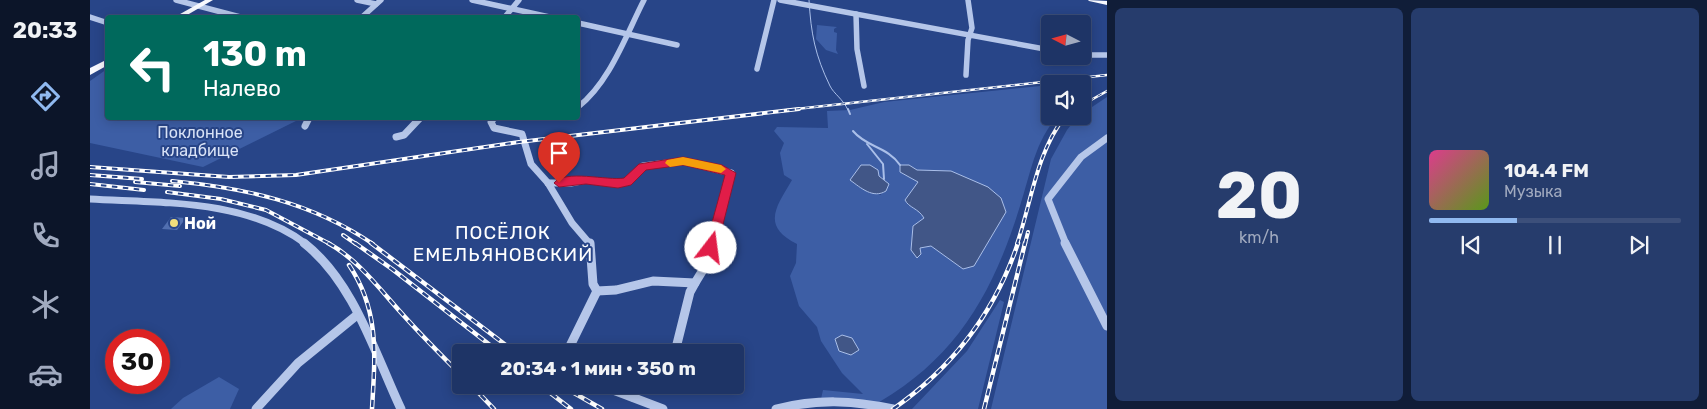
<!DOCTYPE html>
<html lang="ru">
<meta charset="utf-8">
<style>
body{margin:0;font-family:Rubik,sans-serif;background:#263c6c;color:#f1f3f6;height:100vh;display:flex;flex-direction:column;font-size:19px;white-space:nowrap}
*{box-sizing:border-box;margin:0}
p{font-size:16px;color:#a1aabf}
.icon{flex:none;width:28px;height:28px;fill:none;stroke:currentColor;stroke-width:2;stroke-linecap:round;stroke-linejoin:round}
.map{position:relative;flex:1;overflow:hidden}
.sheet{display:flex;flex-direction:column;gap:8px;padding:8px;background:#101d38;width:600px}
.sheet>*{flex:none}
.hud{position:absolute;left:15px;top:15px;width:475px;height:105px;border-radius:5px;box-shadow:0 2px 12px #0003,0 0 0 1px #3c4f7a;background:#00695c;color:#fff;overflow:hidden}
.needle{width:32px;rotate:276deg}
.tools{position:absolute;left:951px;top:15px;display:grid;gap:10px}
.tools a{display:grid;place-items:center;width:50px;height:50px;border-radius:5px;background:#1e3466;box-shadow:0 2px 12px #0003,0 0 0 1px #3c4f7a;font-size:25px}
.speed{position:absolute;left:15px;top:329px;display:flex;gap:10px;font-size:25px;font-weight:700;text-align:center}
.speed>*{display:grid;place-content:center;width:65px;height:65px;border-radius:50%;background:#1e3466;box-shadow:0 2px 12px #0003,0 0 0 1px #3c4f7a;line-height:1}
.speed .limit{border:8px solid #d22;background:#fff;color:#111}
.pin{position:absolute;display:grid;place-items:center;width:42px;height:42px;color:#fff;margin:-51px -21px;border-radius:50% 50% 50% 0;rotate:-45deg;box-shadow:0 0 5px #0007}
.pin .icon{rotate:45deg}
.me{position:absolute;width:55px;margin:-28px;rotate:15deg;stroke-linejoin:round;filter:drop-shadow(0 0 4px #0008)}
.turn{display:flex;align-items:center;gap:18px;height:105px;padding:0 15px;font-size:22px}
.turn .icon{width:65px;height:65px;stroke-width:2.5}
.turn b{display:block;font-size:35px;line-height:42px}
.sheet .card{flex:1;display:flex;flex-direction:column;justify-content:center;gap:8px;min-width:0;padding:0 18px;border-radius:8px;background:#263c6c}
.sheet .dial{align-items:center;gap:0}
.dial b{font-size:65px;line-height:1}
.song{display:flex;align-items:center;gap:15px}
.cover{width:60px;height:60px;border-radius:8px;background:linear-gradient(135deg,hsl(330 70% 55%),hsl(90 70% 35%))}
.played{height:5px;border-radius:2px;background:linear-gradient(90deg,#90b9f0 35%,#3c4f7a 35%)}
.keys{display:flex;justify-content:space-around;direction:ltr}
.sheet .tiles{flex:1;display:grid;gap:8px;grid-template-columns:repeat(2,1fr)}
.trip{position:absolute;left:362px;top:344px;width:292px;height:50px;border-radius:5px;background:#1e3466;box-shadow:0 2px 12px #0003,0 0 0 1px #3c4f7a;font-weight:700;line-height:50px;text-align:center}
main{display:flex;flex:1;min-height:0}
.tab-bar{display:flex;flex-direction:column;width:90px;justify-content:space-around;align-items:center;background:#0c1529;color:#a1aabf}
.tab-bar .icon{width:35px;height:35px}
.tab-bar .selected{color:#90b9f0}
.tab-bar b{font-size:22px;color:#f1f3f6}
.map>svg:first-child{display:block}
.green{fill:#3d5ea5;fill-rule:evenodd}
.water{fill:#415687;stroke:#aabfe9}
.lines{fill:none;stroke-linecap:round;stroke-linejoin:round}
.stream-far1{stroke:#aabfe9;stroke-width:1}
.stream{stroke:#aabfe9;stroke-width:2}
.building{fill:#516fb0}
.minor-far2{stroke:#b5c6e9;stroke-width:5.5}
.minor-far1{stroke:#b5c6e9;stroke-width:7}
.minor{stroke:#b5c6e9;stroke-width:9}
.major{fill:#f8f9fe;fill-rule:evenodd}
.rail-far2-casing{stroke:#fff;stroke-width:2.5}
.rail-far1-casing{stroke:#fff;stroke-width:4}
.rail-casing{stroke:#fff;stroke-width:4.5}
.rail-far2{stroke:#284588;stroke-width:1;stroke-dasharray:4.5;stroke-linecap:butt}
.rail-far1{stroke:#284588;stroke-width:2;stroke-dasharray:5.5;stroke-linecap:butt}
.rail{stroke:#284588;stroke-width:2.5;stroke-dasharray:7;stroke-linecap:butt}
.route{fill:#e11d48;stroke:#92132f}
.slow{fill:#f59e0b}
.poi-dot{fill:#f0de7c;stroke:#284588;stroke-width:2}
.labels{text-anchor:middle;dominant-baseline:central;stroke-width:4;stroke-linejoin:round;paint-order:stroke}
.park-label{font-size:16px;fill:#d9e3f7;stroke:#284588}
.poi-label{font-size:16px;font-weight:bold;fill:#fff;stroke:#284588;text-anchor:start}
.quarter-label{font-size:19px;letter-spacing:1px;fill:#fff;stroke:#284588}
</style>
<main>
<nav class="tab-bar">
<b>20:33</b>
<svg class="icon selected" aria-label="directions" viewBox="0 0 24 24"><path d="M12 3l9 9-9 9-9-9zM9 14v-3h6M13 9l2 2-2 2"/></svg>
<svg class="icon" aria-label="music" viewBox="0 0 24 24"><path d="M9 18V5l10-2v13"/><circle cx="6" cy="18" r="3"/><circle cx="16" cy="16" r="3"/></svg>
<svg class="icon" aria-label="phone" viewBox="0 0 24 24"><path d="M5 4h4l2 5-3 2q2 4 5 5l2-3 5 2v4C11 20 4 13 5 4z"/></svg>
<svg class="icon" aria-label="climate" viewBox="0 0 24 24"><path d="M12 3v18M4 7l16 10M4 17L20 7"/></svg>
<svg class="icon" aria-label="car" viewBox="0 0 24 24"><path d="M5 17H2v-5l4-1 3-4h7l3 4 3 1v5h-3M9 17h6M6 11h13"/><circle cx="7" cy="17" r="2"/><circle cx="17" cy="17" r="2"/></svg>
</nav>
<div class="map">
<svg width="1017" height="409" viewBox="0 0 1017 409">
<rect width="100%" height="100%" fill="#284588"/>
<g class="green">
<path d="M727 25 747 27 744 29V32L747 33 746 50 748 54 736 50 726 39Z"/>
<path d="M17 69 18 118H212L113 167 0 143V81Z"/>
<path d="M960 85V116H968C945 140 940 176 930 206 902 297 863 363 777 409L731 399 733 390 773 394 752 373 731 341 727 327 709 306 700 276 706 263 707 244C671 226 686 207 702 180L694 175 690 153 694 143 684 131 687 127 738 128 737 111 760 110 794 102ZM810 165H819L827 170 873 269 841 246 821 250 823 226 834 218 828 209 818 205 828 182 810 172ZM789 176 794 179 791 195 773 189Z"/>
<path d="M1017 97V409H901L961 159 977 130 988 116H992L993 113Z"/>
<path d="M910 300 914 302 888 409H822L877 351Z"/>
<path d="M129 377 149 389 140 409H81L93 398Z"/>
</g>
<g class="water">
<path d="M771 165H780L788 170 789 176 799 184 796 191C783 199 771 188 760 180Z"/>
<path d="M810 165H819L827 170 861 171 898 187 911 198 916 212 884 266 873 269 841 246 830 248 831 254 827 258 821 250 823 226 834 218C828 208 819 208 815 200L828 182 810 172Z"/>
<path d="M752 335 762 338 769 350 761 355 749 351 745 339Z"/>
</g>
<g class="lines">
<path class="stream-far1" d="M719 0C721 34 725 55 740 86 744 94 753 99 758 110"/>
<g class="stream">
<path d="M758 109 760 114"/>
<path d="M763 131C776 147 798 147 810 165"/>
<path d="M777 144 793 164 794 179"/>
</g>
</g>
<path class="building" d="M81 217 96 218 87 230 72 229Z"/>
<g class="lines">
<g class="minor-far2">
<path d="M86 0 154 18"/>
<path d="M267 0 286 4"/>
<path d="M382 0 464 18"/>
<path d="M690 0 960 50"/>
<path d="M766 14 767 49 774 86"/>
<path d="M0 17 18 23"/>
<path d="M271 18 291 0"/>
<path d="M414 18 429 0"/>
<path d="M488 23 587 45"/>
<path d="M992 55H1017"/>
<path d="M667 69 684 0"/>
<path d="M876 75 878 40 882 28 878 0"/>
<path d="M488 107C520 82 536 35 554 0"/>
</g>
<g class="minor-far1">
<path d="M404 118 401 122 404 128 432 134 441 164 458 183 482 223 500 244"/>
<path d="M215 126 219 118"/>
<path d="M306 137 314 135 330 118"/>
<path d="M458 183H481L496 180 527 184 537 182 553 166 593 161 641 173 622 244"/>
<path d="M0 199C70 203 157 199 216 244"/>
<path d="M976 244 958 199 991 157 1017 138"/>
</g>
<g class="minor">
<path d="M214 243C264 282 285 354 311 409"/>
<path d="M975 243 1017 326"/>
<path d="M507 291 526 290 563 281 605 283 616 265 622 243"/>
<path d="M471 352 480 346 507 291 503 284 500 243"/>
<path d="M585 352 600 292 605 283"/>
<path d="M510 385 573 409"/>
<path d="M543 397 550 385"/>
<path d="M166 409 208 363 267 315"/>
<path d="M686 409C727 399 762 400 803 409"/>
</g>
<g class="major">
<path d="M115 0H123L92 18H83Z"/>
<path d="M998 0 1017 1V5L999 1Z"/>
<path d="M18 59V65L0 75V68Z"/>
</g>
<defs>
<g id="rail-far2">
<path d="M992 105 1017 91"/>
<path d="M697 110 1017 75"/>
</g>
<g id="rail-far1">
<path d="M0 167 139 177 206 175 429 142 709 109"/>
<path d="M0 175 52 179"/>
<path d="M82 181C155 188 221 202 283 244"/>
<path d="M45 182 90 186"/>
<path d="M0 184 54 190"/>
<path d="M77 192 131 199 176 210 240 244"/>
<path d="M253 235 266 244"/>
<path d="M927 244C942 200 946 154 975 116"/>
<path d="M935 244 938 232"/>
</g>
<g id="rail">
<path d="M238 243C269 260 291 291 315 317 333 337 352 356 371 375"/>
<path d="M265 243 302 269 409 352"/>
<path d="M281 243 425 352"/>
<path d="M259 265C290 311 285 356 282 409"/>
<path d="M381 385 404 409"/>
<path d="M450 385 481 409"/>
<path d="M470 385 512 409"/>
<path d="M803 409C862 368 905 312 928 243"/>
<path d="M894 409 935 243"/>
</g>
</defs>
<use href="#rail-far2" class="rail-far2-casing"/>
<use href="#rail-far1" class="rail-far1-casing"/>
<use href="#rail" class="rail-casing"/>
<use href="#rail-far2" class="rail-far2"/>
<use href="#rail-far1" class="rail-far1"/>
<use href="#rail" class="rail"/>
</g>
<path class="route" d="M593 157 632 165 646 173 627 248 621 253 615 248 635 175 593 165 556 170 541 185 528 188 496 184 469 187 464 183C474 169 518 181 534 178L549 164Z"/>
<path class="slow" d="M593 157 631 165 636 169 631 173 593 165 580 167 575 163 577 160Z"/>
<circle class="poi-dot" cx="84" cy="223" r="5"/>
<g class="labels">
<g class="park-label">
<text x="110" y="132">Поклонное<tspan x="110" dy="18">кладбище</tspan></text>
</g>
<g class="poi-label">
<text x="94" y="223">Ной</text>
</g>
<g class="quarter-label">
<text x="413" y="232">ПОСЁЛОК<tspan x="413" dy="22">ЕМЕЛЬЯНОВСКИЙ</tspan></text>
</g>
</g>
</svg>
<div class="tools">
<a><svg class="needle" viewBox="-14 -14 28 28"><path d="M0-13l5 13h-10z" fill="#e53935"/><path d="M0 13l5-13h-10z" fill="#a1aabf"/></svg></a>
<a><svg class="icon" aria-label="sound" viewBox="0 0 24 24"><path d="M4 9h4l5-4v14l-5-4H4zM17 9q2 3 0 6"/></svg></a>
</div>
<div class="speed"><div class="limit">30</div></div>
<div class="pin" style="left:469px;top:183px;background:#d93025"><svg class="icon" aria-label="arrive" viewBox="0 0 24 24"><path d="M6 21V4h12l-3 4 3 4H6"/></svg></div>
<svg class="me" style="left:621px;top:248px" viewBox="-20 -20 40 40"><circle r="19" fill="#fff"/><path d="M0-13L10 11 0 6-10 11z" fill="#e11d48"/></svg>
<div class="trip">20:34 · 1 мин · 350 m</div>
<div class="hud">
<div class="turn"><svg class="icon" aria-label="left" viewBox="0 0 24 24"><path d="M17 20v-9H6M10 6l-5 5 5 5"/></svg><div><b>130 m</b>Налево</div></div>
</div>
</div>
<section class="sheet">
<div class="tiles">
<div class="card dial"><b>20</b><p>km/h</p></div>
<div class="card">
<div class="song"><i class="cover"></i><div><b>104.4 FM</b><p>Музыка</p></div></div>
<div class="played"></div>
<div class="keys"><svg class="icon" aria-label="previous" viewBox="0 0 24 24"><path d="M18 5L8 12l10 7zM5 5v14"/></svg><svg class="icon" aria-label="pause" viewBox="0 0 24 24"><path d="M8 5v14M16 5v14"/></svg><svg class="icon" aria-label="next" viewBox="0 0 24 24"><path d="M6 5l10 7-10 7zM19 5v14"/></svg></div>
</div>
</div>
</section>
</main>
